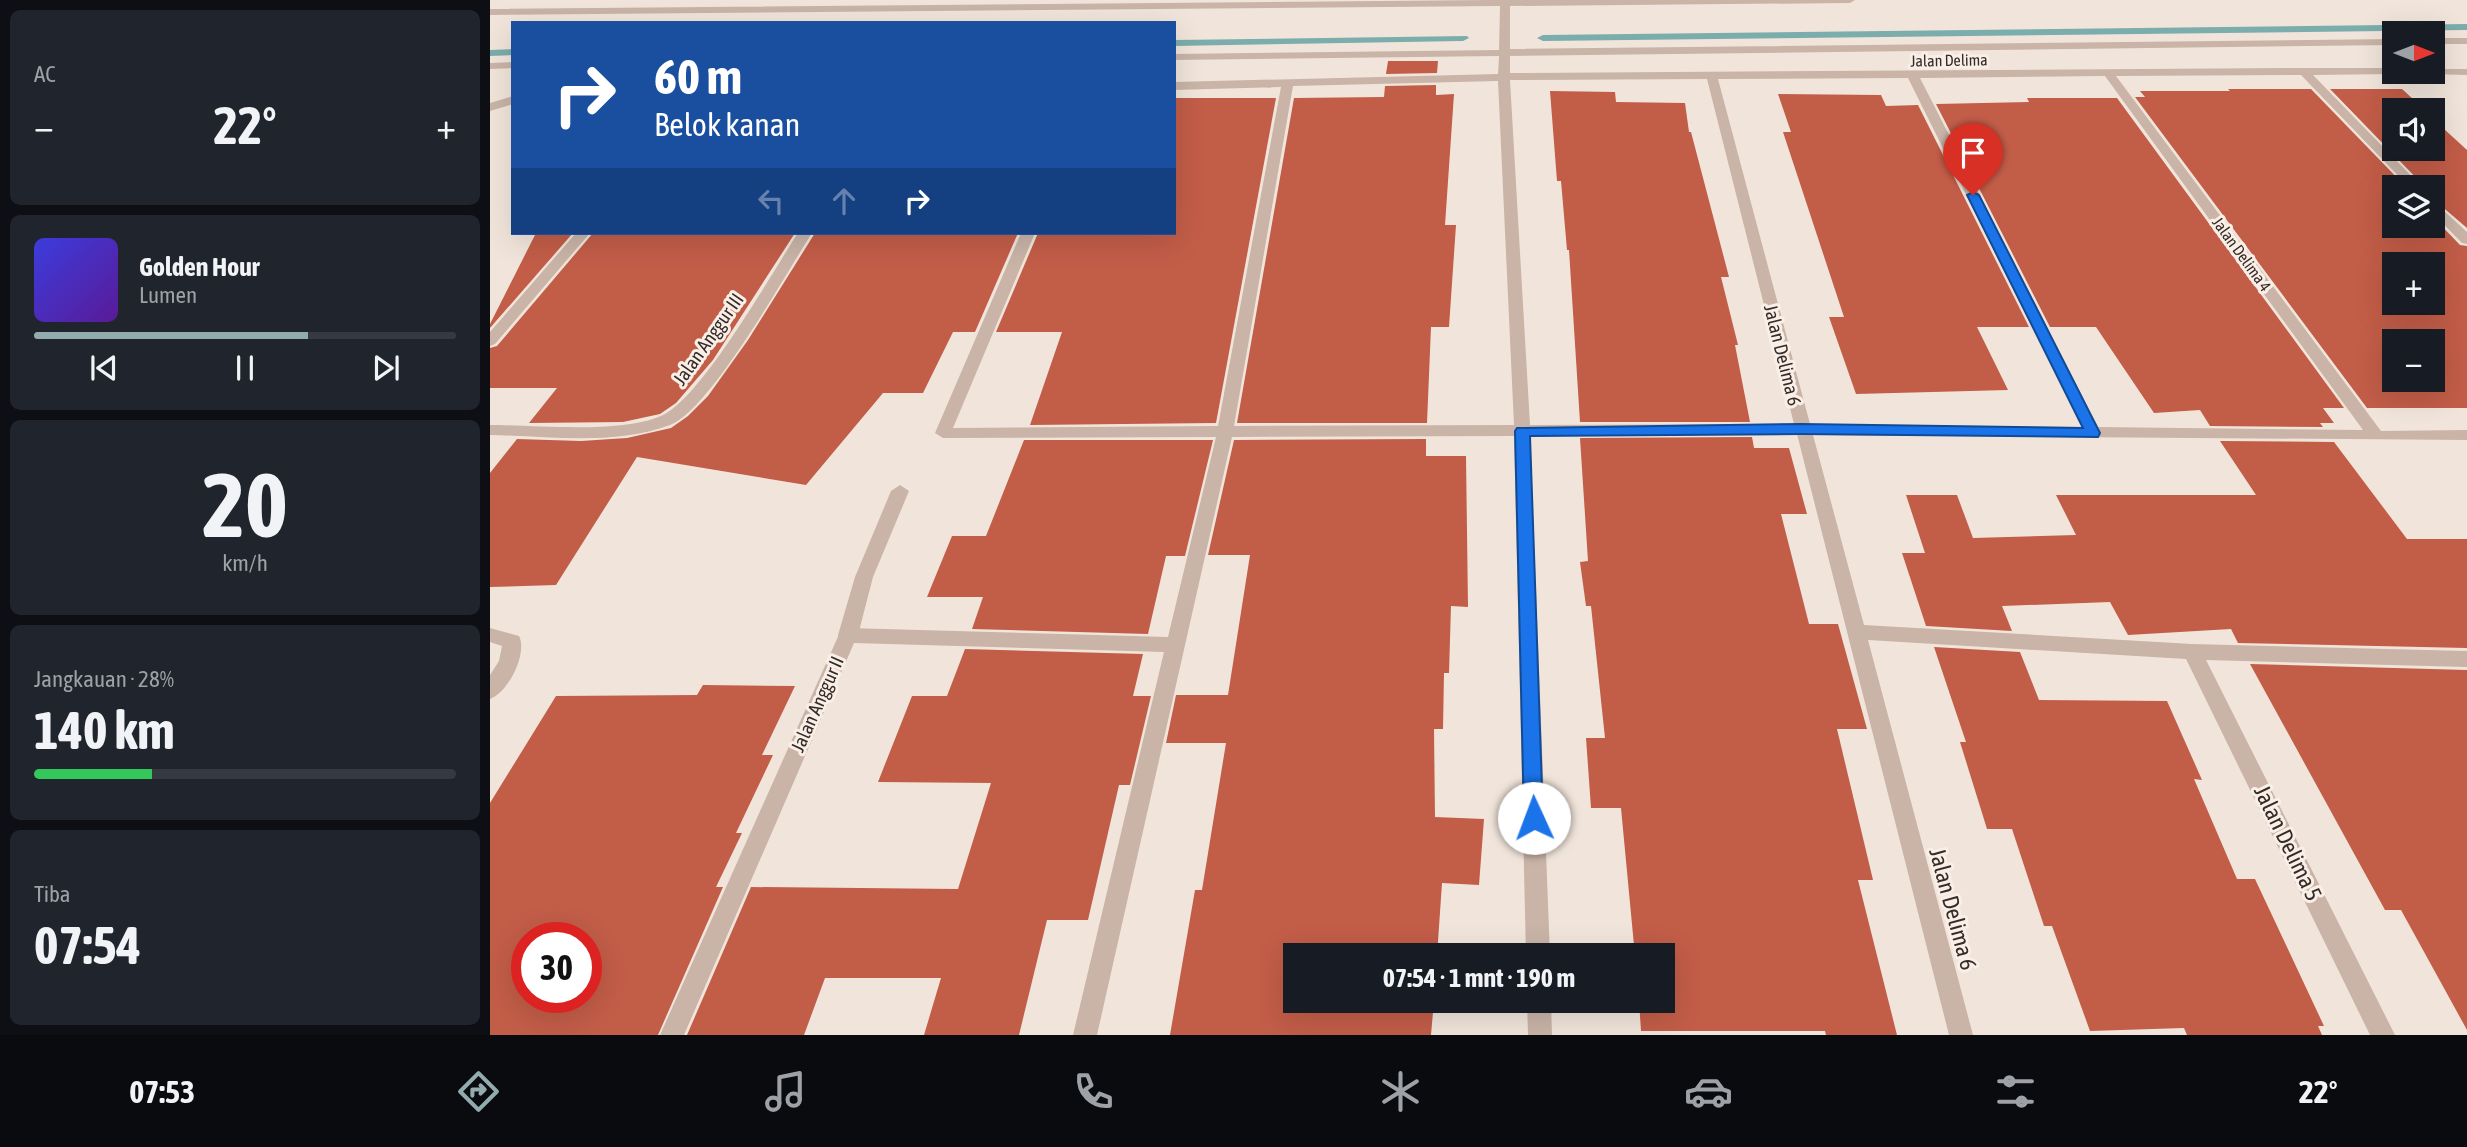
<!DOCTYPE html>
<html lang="id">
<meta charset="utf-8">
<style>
body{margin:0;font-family:"Asap Condensed",sans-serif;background:#20242c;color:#f1f3f6;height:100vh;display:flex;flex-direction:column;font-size:26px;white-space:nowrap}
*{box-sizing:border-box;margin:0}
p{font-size:23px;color:#9ea1a6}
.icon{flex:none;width:38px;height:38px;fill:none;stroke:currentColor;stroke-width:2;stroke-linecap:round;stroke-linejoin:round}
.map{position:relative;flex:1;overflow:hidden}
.details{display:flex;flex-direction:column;gap:10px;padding:10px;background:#0d0f14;width:490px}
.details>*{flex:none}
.banner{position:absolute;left:21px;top:21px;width:665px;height:214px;border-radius:0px;box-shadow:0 7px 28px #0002;background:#1a4fa0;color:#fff;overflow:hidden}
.needle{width:46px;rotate:90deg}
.controls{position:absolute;left:1892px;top:21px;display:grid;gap:14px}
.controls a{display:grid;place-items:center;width:63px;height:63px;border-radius:0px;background:#171b24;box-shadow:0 7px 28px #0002;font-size:35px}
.speed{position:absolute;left:21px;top:922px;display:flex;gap:14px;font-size:35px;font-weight:700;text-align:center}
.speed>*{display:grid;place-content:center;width:91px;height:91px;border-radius:50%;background:#171b24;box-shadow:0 7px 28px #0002;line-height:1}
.speed .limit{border:10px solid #d22;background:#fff;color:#111}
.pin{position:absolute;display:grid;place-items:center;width:60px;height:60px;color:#fff;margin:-72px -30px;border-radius:50% 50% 50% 0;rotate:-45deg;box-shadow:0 0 7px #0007}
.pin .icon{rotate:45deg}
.me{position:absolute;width:77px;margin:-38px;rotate:358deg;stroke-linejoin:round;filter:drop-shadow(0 0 5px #0008)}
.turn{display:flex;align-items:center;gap:24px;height:147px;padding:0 28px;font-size:32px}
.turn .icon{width:91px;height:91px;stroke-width:2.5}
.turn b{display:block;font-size:49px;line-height:60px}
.lanes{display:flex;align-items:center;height:66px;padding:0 28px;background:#0003;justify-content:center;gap:35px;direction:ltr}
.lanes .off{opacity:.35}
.big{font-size:52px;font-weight:700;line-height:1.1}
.details .widget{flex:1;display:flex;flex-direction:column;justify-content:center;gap:10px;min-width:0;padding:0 24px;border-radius:10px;background:#20242c}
.details .dial{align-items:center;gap:0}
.dial b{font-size:91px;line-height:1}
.song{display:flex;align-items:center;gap:21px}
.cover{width:84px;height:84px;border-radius:10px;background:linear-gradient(135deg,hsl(240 70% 55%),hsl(270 70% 35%))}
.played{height:7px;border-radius:4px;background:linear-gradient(90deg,#92acae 65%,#363941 65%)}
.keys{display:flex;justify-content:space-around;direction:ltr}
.heat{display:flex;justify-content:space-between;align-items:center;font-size:38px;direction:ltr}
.charge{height:10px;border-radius:5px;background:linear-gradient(90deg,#34c759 28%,#363941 0)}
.trip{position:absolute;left:793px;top:943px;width:392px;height:70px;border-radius:0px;background:#171b24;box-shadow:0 7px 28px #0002;font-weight:700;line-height:70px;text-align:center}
.tabs{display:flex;height:112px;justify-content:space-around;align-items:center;background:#090b0e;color:#9ea1a6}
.tabs .icon{width:49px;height:49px}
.tabs .on{color:#92acae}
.tabs b{font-size:32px;color:#f1f3f6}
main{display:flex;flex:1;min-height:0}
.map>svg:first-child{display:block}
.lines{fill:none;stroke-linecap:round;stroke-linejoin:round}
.stream{fill:#7badac;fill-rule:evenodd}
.building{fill:#c25d48;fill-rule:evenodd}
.service{fill:#c9b4a7;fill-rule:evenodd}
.minor{fill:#c9b4a7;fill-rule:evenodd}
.route{fill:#1a73e8;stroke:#114b97;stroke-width:2}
.labels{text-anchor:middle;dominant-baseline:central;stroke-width:6;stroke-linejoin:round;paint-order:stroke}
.far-street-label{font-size:16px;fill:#352b28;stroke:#f9efe7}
.street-label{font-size:19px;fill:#352b28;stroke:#f9efe7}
.near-street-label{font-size:23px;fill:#352b28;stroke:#f9efe7}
</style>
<main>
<section class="details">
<div class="widget"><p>AC</p>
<div class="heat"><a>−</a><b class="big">22°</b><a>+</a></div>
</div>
<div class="widget">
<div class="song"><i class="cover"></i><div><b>Golden Hour</b><p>Lumen</p></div></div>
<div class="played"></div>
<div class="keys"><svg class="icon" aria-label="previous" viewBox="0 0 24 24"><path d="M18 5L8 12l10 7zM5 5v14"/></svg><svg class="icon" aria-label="pause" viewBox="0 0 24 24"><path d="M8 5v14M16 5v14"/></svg><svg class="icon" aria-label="next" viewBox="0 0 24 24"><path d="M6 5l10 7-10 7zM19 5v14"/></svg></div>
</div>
<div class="widget dial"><b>20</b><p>km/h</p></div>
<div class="widget"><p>Jangkauan · 28%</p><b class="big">140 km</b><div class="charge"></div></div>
<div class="widget"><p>Tiba</p><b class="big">07:54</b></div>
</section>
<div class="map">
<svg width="1977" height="1035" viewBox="0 0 1977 1035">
<rect width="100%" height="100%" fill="#f1e5db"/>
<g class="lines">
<g class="stream">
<path d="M1977 24V30L1053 41 1047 38 1053 35Z"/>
<path d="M977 36 979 38 973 41 684 46V40Z"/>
<path d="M23 49V55L0 56V50Z"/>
</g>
</g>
<g class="building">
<path d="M898 61H948L947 73 896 74Z"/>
<path d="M946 85V95L964 94 955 225H966L959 327H941L937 423H747L804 98 894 97 895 86Z"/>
<path d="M1738 89H1821L1916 187H1904V226H1942V216L1970 245 1977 246V408H1877L1645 97H1655L1650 91H1740ZM1904 264H1942V303H1904ZM1904 341H1942V380H1904Z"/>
<path d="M1840 89H1912L1935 110H1904V149H1942V118L1977 150V228L1942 198V187H1935Z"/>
<path d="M1060 91 1125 92 1126 102 1195 103 1199 132H1201L1239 277H1231L1248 345H1245L1260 422H1090L1079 250H1077L1071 181H1067Z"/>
<path d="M1288 94 1391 95 1396 106 1428 105 1539 327H1487L1518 390 1366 394 1339 317H1354L1293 132H1301Z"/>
<path d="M684 98H786L726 423 540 425 572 332H506L548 233H684Z"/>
<path d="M1537 98H1627L1854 408H1833L1844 423H1830L1833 427 1720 426 1710 410 1664 413 1606 327H1560L1446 104 1539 102Z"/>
<path d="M46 233H83L0 328V324Z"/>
<path d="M103 233H305L223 360 186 403 170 414 133 422 39 423 67 388H0V348L7 346Z"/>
<path d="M325 233H528L485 332H463L433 393H393L316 485 147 457 66 585 0 587V473L27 439 91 441 137 438 181 428 198 416 218 396 258 340Z"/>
<path d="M1262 437 1264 448H1299L1317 514H1291L1319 624H1348L1377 729H1347L1383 880H1368L1407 1035H1336L1335 1031H1151L1149 1001H1172V956H1145L1131 808H1101L1096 738H1115L1101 606H1096L1090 562 1098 561 1090 438Z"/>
<path d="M936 439V456H976L978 607 961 606 959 673H954L953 729H944L945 817 994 819 989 885 952 883 947 956H805V1001H944L941 1035H680L705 890H712L736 743H676L686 695H738L760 555H718L744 440Z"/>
<path d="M534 440H723L695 556H676L658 634 482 629 493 597H437L462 536H496Z"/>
<path d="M1730 441 1844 442 1917 539H1977V648L1748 643 1741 629 1638 635 1620 602 1512 606 1522 631 1436 626 1412 553H1435L1416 495H1467L1483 538 1586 535 1566 495H1766Z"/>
<path d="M1444 647 1530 652 1549 700 1677 701 1712 780 1704 779 1747 879H1765L1834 1026H1828L1832 1035H1697L1694 1028 1600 1031 1562 926H1554L1522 829H1497L1470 742H1476Z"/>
<path d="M475 649 653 654 643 696H661L640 785H629L598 920H557L529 1035H434L451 978H335L314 1035H197L261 887 468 889 501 783 388 782 422 696H457Z"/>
<path d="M1760 664 1977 670V1030L1911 910H1895Z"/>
<path d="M213 685 305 686 272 755H283L246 833H252L226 887H233L168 1035H0V803L66 696 207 695ZM37 938H96V998H37Z"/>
</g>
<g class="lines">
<path class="service" d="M410 485 419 491 383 577 368 635 365 640 358 642 351 640 348 635 365 577 401 491Z"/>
<g class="minor">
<path d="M1000 0H1365L1360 3 1020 6V49L1904 39V45L1020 56V73L1813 68H1904V72H1909L1904 74 1823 75 1932 187H1919L1811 75 1626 76 1891 431 1977 430V440L1323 435 1374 625 1702 644 1977 651V667L1716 660 1905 1035H1880L1696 659 1378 640 1483 1035H1459L1307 434 1040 436 1060 956H1036L1024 436 742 437 607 1035H583L674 652 364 643 194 1035H170L351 630 358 628 678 637 726 437 453 438 445 433 531 233H545L463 428 728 426 791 87 684 90V82L1008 74 1009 56 684 60V54L1009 50 1010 6 0 15V9ZM1615 76 1873 430 1608 427 1430 78ZM1418 78 1592 427 1320 424 1228 79ZM1217 79 1304 424 1040 425 1020 80ZM1008 81 1024 425 744 426 803 86Z"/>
<rect x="1942" y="38" width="35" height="6"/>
<path d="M23 62V68L0 69V63Z"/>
<path d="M1942 69H1977V75L1938 74 1936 72H1942Z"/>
<path d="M23 96V104L0 111V103Z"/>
<path d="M1942 200 1977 232V244L1972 243 1942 212Z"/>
<path d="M86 233H100L5 344 0 346V332Z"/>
<path d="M308 233H322C295 275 221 409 180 425 125 446 58 436 0 435V425C46 425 129 434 171 416 211 399 281 274 308 233Z"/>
<path d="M0 628 29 636C38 653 18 693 0 699V675L9 661 12 646 0 642Z"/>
<path d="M1037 1001H1061L1062 1035H1038Z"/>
</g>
</g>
<path class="route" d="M1483 192 1489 195 1610 433 1608 437 1311 434 1040 436 1053 818 1051 824 1044 826 1037 824 1034 818 1025 431 1027 428 1311 424 1593 428 1477 195Z"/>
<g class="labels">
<g class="far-street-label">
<text transform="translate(1459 60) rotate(-1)">Jalan Delima</text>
<text transform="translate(1752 254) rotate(54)">Jalan Delima 4</text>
</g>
<g class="street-label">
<text transform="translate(218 339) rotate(-55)">Jalan Anggur III</text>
<text transform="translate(1293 355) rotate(76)">Jalan Delima 6</text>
<text transform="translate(327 704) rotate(-66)">Jalan Anggur II</text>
</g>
<g class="near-street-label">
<text transform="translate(1798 843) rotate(64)">Jalan Delima 5</text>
<text transform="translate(1463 909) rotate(75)">Jalan Delima 6</text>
</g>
</g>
</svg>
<div class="controls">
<a><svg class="needle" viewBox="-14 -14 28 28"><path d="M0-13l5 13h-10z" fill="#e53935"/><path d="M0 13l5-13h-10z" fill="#9ea1a6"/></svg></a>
<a><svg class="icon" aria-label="sound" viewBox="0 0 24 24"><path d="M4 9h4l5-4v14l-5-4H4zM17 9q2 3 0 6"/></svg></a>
<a><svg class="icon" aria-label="layers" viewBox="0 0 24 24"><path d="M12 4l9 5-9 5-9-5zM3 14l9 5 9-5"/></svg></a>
<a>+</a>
<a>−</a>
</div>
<div class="speed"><div class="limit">30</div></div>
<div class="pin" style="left:1483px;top:195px;background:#d93025"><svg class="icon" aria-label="arrive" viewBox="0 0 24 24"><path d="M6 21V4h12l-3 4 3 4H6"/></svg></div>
<svg class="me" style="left:1044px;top:818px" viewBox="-20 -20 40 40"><circle r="19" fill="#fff"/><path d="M0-13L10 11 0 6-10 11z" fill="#1a73e8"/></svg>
<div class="trip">07:54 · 1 mnt · 190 m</div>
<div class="banner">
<div class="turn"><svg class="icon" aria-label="right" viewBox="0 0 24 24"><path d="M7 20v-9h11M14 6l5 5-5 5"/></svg><div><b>60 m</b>Belok kanan</div></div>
<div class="lanes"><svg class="icon off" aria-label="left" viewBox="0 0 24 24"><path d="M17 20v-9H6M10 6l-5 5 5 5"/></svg><svg class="icon off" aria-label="ahead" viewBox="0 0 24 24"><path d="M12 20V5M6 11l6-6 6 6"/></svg><svg class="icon" aria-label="right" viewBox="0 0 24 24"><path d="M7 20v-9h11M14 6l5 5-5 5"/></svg></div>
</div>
</div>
</main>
<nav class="tabs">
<b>07:53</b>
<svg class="icon on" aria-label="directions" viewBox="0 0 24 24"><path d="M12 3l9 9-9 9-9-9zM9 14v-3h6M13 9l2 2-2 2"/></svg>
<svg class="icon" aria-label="music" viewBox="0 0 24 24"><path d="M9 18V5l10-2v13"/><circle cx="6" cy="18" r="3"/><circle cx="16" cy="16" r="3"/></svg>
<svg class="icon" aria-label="phone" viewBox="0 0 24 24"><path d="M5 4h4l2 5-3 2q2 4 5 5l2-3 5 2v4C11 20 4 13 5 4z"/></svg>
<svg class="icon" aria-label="climate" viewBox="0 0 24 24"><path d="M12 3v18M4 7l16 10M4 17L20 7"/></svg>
<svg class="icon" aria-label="car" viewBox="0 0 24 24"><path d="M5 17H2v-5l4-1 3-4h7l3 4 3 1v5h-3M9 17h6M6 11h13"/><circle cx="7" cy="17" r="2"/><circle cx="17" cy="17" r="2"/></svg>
<svg class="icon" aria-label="filters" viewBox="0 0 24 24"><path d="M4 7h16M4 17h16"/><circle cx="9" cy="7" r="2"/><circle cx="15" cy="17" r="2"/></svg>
<b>22°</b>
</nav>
